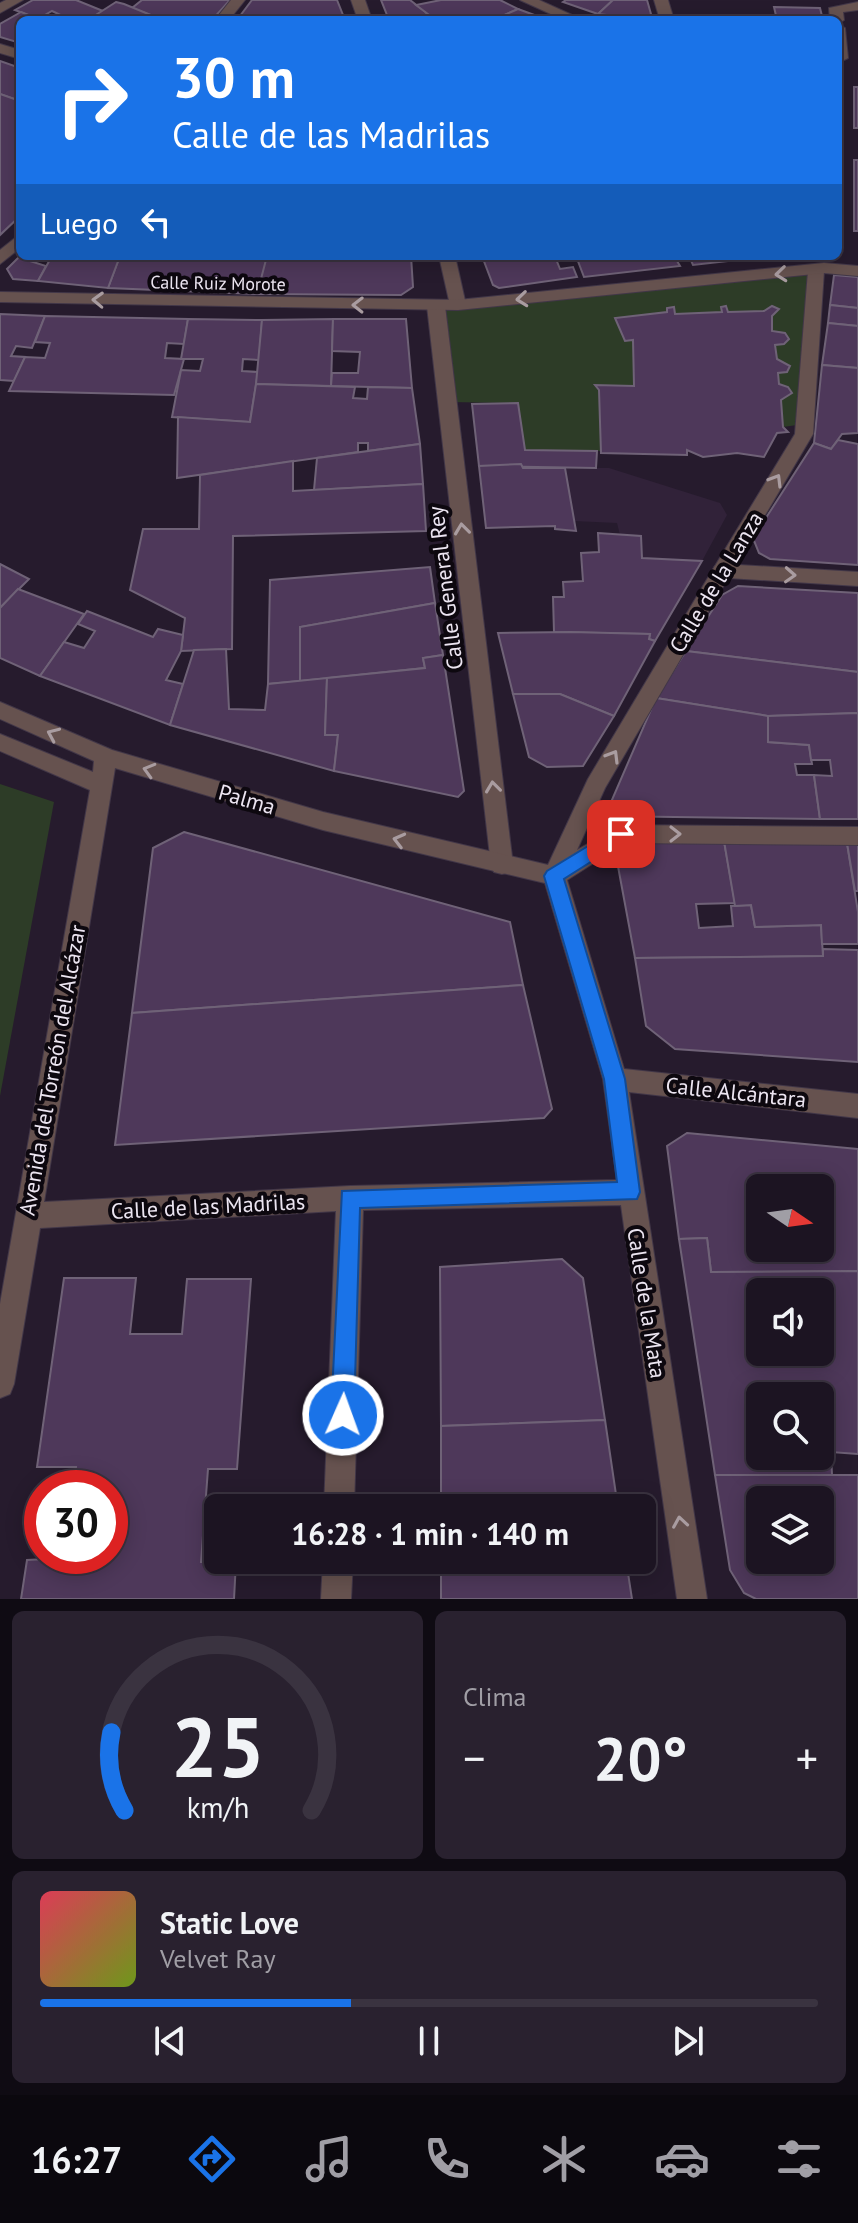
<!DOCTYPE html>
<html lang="es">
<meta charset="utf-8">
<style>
body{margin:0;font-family:"PT Sans",sans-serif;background:#29212f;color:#f1f3f6;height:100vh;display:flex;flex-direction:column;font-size:30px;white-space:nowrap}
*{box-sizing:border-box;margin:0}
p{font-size:26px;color:#a09ea5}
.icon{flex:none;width:44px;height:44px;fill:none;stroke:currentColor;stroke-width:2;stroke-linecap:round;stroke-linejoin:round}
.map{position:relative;height:1599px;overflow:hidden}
.panel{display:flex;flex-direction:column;gap:12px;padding:12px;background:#0f0b13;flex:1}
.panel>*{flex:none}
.top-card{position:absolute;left:16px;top:16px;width:826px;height:244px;border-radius:12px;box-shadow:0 4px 20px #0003,0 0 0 2px #3a3340;background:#1a73e8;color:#fff;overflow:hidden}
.needle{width:52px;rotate:103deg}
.fabs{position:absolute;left:746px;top:1174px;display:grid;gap:16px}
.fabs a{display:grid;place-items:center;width:88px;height:88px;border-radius:12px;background:#1c1422;box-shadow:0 4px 20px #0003,0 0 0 2px #3a3340;font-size:40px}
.speed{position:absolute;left:24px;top:1470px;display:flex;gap:16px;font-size:40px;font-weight:700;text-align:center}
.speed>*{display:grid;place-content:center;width:104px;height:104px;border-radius:50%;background:#1c1422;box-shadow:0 4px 20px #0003,0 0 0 2px #3a3340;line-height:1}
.speed .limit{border:12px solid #d22;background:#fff;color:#111}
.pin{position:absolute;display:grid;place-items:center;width:68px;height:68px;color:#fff;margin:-34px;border-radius:16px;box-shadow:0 4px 12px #0006}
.me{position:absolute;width:88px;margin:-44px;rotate:2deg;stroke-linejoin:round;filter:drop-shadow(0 0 6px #0008)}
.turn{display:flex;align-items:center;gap:28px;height:168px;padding:0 24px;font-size:36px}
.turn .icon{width:104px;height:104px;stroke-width:2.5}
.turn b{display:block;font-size:56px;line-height:68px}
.then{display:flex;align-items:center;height:76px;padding:0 24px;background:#0003;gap:16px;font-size:30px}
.big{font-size:60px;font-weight:600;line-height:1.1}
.panel .card{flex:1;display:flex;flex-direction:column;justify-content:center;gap:12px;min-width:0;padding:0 28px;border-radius:12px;background:#29212f}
.panel .dial{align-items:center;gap:0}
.dial svg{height:208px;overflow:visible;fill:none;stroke:#3a3340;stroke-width:7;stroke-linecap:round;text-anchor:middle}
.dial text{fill:#f1f3f6;stroke:none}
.song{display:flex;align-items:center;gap:24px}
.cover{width:96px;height:96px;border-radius:12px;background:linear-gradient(135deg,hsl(350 70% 55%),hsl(80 70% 35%))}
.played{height:8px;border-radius:4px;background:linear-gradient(90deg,#1a73e8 40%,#3a3340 40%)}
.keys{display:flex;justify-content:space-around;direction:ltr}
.heat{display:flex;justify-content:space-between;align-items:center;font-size:44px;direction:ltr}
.panel .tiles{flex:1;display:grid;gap:12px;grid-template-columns:1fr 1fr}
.card:last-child{grid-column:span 2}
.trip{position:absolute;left:204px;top:1494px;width:452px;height:80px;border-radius:12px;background:#1c1422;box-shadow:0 4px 20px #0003,0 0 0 2px #3a3340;font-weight:600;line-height:80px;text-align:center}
.dock{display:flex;height:128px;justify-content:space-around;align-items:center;background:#0b080e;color:#a09ea5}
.dock .icon{width:56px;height:56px}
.dock .current{color:#1a73e8}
.dock b{font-size:36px;color:#f1f3f6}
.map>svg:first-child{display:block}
.built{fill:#312239}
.green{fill:#2d3c27}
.building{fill:#4e385a;stroke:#6f6277;stroke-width:2;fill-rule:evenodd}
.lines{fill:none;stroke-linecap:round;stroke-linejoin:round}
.pedestrian-casing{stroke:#423748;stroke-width:2}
.minor-casing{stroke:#423748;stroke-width:2}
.pedestrian{fill:#66524f;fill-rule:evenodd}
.minor{fill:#66524f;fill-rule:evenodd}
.oneway{stroke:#a99ca0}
.route{fill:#1a73e8;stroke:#114b97;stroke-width:2}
.labels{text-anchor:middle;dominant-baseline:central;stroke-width:8;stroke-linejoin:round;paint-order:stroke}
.far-street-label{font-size:18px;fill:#ece5f1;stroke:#0d080f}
.street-label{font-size:22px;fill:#ece5f1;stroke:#0d080f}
</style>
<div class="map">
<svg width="858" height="1599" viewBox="0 0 858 1599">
<rect width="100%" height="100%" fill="#261b2d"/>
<path class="built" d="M565 468H609L720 503 727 515 702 561 642 558 641 537 620 535 617 523 574 521Z"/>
<g class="green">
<path d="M816 271 804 424 783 427 781 400 792 393 788 387 779 384 778 373 787 372 790 366 777 359 775 345 784 344 789 339 785 333 772 331V316L778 310 772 306 764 311 728 312 725 306 721 307 722 312 675 314 674 308H667V312L615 318 625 341 633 340 634 386 595 385 599 390 601 451 525 450 518 403 447 402 436 306Z"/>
<path d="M0 784 54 802 0 1096Z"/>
</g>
<g class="building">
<path d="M33 0H76L103 11 88 20H71L52 11 38 19 15 10Z"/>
<path d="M142 0H230L212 20H163L132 8Z"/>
<path d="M252 0H337L345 20H237Z"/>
<path d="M381 0H410L428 14 408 20H389Z"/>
<path d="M441 0H500L518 9 493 20H408L428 14 416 5Z"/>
<path d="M566 0H613L598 14 563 2Z"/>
<path d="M613 0H647L651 14 642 19 598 14Z"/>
<path d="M116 2 124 4 163 20H88Z"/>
<path d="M774 7 820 8 823 20H777Z"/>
<path d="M518 9 548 20H493Z"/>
<path d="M21 12 41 20H20V43L0 37V24Z"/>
<path d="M0 61 20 68V101L0 94Z"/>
<rect x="854" y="87" width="4" height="41"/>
<path d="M0 94 20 101V216L0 235Z"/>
<rect x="854" y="160" width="4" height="71"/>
<path d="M20 256H35L30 261 46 266 38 281 13 279 7 269Z"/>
<path d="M120 256H253V259L267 260 257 294 108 288Z"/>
<path d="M120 256 108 288 38 281 52 256Z"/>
<path d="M267 256H411L413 287 401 295 257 294Z"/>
<path d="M482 256H562L556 259 560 269 573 267 577 277 499 288 493 285Z"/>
<path d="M576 256H674L680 266 584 277Z"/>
<path d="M689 256H774L693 265Z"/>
<path d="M834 275 858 277V308L830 305Z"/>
<path d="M830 305 858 308V326L828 323Z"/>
<path d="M726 306 728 312 764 311 772 306 779 309 772 316V331L785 333 789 339 784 344 775 345 777 359 790 366 787 372 778 373 779 384 788 387 792 393 781 400 783 427 788 432 777 433 764 457 737 453 703 457 687 450V455L601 453 599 390 595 385 634 386 633 340 625 341 615 318 667 312V308L674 307 675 314 722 312 721 307Z"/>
<path d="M0 314 45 316 32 348 16 346 11 356 25 357 14 381 0 380Z"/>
<path d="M45 316 188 319 184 344 167 343 165 358 184 359 174 395 9 391 25 357 45 358 50 343 35 342Z"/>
<path d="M188 319 262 320 259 360 243 359 242 371 258 372 250 422 172 417 181 370 200 371 203 359H181Z"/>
<path d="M333 319 331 386 256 384 262 320Z"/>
<path d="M333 319H406L412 388 331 386 332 373H358L360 352 332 351Z"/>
<path d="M828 323 858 326V368L822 365Z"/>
<path d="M822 365 858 368V433L842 434 831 449 814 443Z"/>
<path d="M256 384 355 387 353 398 367 399 368 387 412 388 420 444 368 451V443H358V452L177 478 178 417 250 422Z"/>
<path d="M518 403 525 450 597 451 596 468 479 466 472 404Z"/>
<path d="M838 440 858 444V565L770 559 759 553 753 538 814 443 831 449Z"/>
<path d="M420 444 423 484 314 490 317 458Z"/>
<path d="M293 461V491L423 484 426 531 233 536 232 649 181 651 185 618 130 590 143 529H199L200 475Z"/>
<path d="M521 464 523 468H565L576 531 555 529V526L486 528 479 466Z"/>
<path d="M598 533 641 536 642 558 702 561 655 641 649 639 650 634 554 632 553 597H564L563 582 583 581 581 553 599 552Z"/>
<path d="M0 564 29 579 0 608Z"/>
<path d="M430 567 435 603 300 627V681L268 684 270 580Z"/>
<path d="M738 586 858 593V672L686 651 722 595Z"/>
<path d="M18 589 84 614 40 676 0 658V608Z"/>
<path d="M435 603 443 655 423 658 425 668 300 681V627Z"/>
<path d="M87 611 153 637 158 629 183 635 181 651 166 680 183 684 170 725 40 676 64 642 84 648 95 631 78 624Z"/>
<path d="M571 632 650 634 649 639 655 641 614 716 560 694H513L498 633Z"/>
<path d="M226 649 229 709 265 710 268 684 327 678 325 735H338L334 771 170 725 194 650Z"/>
<path d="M686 651 858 672V713L768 716 656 698Z"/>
<path d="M443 655 464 791 458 797 334 771 338 735H325L327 678 425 668 423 658Z"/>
<path d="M513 694H560L614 716 583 766 547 767 529 757Z"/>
<path d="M656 698 768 716V742L809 745 812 764H795L797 775H814L820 819 605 816Z"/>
<path d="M858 713V819H820L814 775 832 776 830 760H811L809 745 768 742V716Z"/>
<path d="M184 832 510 922 523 985 132 1013 153 848Z"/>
<path d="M639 840 724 841 735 903 696 904 699 928 733 926 731 906 751 905 755 927 821 925 823 956 635 958 617 861Z"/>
<path d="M724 841 847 843 858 912V944H822L821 925 755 927 751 905 735 906Z"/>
<path d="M847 843H858V891H855Z"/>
<path d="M823 949 858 950V1062L675 1049 646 1026 635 958 823 956Z"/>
<path d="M523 985 552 1109 544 1118 115 1145 132 1013Z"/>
<path d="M687 1133 858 1149V1271L711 1272 707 1238 679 1239 667 1146ZM760 1188H820V1248H760Z"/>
<path d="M707 1238 711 1272 858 1271V1454L831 1452 832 1475H715L679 1239ZM760 1292H820V1352H760ZM760 1396H820V1456H760Z"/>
<path d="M562 1259 583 1278 605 1420 441 1426 440 1267Z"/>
<path d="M64 1278H136L130 1334H182L187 1279H251L237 1469H208L201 1562H236L234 1599H21L27 1560 110 1556V1488H73L76 1467H37Z"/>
<path d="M605 1420 618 1508H441V1426Z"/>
<path d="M715 1475H858V1599H756L744 1593 730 1570ZM760 1500H820V1560H760Z"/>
<path d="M441 1560H626L632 1599H441Z"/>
</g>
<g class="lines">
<defs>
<g id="pedestrian">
<path d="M6 0H23L0 13V3Z"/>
<path d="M231 0H245L229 20H215Z"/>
<path d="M351 0H365L372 20H358Z"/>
<path d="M520 0H539L583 20H564Z"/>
<path d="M654 0H668L674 20H660Z"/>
<path d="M858 2V10L843 12 844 20 838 24 845 28 848 58 838 63V20H830L829 8Z"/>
<path d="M0 44 20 50V59L0 53Z"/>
<path d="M20 234V248L0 264V250Z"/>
<path d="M439 256H455L466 305 464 309H452L450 305Z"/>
<path d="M816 266 824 271 813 434 729 576H715L712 571 795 434 808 271Z"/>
<path d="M436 301 445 306 513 865 510 872 502 874 494 872 491 865 427 306Z"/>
</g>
<g id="minor">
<path d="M824 263 858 266V276L824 273 458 310 0 302V292L458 300Z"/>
<path d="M722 564 858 572V586L728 578 605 788 577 850 621 825 858 827V845L625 843 567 880 624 1069 858 1094V1118L629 1092 707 1599H677L621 1205 363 1210 354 1508H324L336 1211 40 1228 14 1384 10 1394 0 1398V1304L90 790 0 751V734L93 772 94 761 0 719V702L112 750 323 812 548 865 588 779 715 566ZM115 768 323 830 545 883 603 1079 617 1180 350 1186 44 1202Z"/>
<path d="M323 1560H353L351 1599H321Z"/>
</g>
</defs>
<use href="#pedestrian" class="pedestrian-casing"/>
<use href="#minor" class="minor-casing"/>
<use href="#pedestrian" class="pedestrian"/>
<use href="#minor" class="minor"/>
</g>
<defs><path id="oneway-chevron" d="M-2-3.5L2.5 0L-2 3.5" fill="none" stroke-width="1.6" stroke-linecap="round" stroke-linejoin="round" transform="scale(2)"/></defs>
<g class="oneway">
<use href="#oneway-chevron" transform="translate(781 274) rotate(174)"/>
<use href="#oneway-chevron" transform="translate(522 299) rotate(174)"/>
<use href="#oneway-chevron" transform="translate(98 300) rotate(-178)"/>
<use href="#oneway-chevron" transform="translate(358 305) rotate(-179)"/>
<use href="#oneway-chevron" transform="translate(776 480) rotate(-59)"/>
<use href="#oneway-chevron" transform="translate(462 529) rotate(-97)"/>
<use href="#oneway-chevron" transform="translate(790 575) rotate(3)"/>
<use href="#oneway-chevron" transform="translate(53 734) rotate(-156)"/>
<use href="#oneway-chevron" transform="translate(613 756) rotate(-59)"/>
<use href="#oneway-chevron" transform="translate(149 770) rotate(-164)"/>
<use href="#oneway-chevron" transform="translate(493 787) rotate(-97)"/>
<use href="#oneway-chevron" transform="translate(675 834)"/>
<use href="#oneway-chevron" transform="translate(399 840) rotate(-166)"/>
<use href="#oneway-chevron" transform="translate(680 1522) rotate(-99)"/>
</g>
<path class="route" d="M621 826 630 834 627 839 564 879 625 1079 640 1192 637 1199 360 1208 354 1415 351 1423 343 1427 334 1423 331 1415 342 1191 617 1182 604 1079 544 876 547 871Z"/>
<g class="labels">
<g class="far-street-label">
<text transform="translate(218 283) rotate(1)">Calle Ruiz Morote</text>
</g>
<g class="street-label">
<text transform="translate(716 582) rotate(-59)">Calle de la Lanza</text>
<text transform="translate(445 588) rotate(-97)">Calle General Rey</text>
<text transform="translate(247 799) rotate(16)">Palma</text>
<text transform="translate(52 1070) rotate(-80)">Avenida del Torreón del Alcázar</text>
<text transform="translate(736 1092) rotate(6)">Calle Alcántara</text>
<text transform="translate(208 1206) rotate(-3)">Calle de las Madrilas</text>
<text transform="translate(647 1303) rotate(81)">Calle de la Mata</text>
</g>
</g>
</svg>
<div class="fabs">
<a><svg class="needle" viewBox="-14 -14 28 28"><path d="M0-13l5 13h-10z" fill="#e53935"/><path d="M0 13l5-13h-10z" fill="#a09ea5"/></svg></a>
<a><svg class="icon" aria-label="sound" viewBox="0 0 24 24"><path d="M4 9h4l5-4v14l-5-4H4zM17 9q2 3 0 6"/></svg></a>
<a><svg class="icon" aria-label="search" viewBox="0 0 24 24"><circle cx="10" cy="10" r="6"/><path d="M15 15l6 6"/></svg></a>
<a><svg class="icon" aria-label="layers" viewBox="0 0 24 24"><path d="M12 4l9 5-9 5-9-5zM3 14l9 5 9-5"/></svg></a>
</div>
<div class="speed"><div class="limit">30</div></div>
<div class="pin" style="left:621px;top:834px;background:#d93025"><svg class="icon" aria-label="arrive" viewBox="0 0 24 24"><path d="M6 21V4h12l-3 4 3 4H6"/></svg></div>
<svg class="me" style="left:343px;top:1415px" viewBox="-20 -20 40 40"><circle r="17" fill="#1a73e8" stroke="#fff" stroke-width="3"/><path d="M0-11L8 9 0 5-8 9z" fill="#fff"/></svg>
<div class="trip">16:28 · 1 min · 140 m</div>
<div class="top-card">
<div class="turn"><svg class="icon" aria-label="right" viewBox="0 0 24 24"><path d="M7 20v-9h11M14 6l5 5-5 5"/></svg><div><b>30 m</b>Calle de las Madrilas</div></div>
<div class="then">Luego<svg class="icon" aria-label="left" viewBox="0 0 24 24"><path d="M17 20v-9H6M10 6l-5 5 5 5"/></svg></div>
</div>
</div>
<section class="panel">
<div class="tiles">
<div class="card dial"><svg viewBox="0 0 100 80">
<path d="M14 69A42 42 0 1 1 86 69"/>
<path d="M14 69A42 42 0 0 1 9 39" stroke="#1a73e8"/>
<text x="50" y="56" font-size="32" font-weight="700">25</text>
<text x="50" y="72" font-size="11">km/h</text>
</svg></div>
<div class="card"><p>Clima</p>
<div class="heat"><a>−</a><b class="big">20°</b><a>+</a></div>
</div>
<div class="card">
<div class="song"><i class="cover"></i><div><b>Static Love</b><p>Velvet Ray</p></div></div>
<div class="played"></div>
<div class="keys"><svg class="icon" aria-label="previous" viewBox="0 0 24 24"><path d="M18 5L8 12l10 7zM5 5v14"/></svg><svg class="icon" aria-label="pause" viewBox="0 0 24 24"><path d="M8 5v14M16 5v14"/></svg><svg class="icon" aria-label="next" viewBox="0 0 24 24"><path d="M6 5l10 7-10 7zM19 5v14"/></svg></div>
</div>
</div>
</section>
<nav class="dock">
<b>16:27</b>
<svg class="icon current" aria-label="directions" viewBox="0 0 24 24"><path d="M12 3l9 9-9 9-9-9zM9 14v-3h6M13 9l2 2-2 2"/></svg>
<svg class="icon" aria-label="music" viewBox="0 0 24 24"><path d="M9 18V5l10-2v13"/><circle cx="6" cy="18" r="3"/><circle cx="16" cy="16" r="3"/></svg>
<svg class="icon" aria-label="phone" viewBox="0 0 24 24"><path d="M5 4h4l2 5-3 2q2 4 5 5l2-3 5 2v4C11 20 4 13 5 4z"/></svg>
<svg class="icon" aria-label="climate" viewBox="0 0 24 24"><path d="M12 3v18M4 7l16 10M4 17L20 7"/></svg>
<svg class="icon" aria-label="car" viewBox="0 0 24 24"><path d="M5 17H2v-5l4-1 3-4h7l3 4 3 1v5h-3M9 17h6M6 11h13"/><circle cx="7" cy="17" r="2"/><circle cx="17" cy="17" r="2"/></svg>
<svg class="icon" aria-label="filters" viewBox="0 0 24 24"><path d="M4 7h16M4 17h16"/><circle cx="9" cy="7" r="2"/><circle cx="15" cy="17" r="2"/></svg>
</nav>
